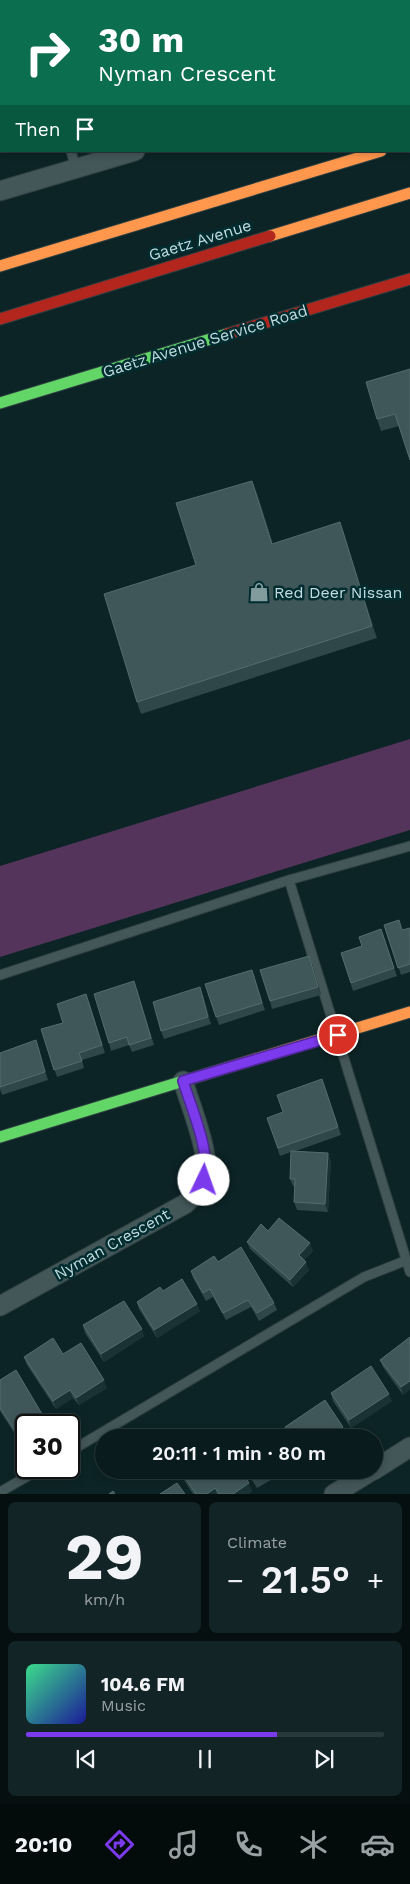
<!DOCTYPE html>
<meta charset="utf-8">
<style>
body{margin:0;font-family:"Work Sans",sans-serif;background:#122425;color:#f1f3f6;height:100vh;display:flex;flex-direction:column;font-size:19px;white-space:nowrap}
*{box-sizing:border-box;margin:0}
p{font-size:16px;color:#99a1a3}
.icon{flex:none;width:28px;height:28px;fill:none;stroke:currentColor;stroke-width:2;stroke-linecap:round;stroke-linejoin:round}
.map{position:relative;height:1494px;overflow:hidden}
.sheet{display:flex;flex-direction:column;gap:8px;padding:8px;background:#050f0f;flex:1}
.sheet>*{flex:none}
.guide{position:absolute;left:0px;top:0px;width:410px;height:152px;box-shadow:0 2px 8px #0003,0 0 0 1px #29393b;background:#0b6e4f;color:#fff;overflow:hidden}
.speed{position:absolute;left:15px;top:1414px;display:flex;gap:10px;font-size:25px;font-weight:700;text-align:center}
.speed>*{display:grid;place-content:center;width:65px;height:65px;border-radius:50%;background:#091b1c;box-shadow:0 2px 8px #0003,0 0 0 1px #29393b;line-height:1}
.speed .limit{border:2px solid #111;border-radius:8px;background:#fff;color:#111}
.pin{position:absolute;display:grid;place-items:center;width:42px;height:42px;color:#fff;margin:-21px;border:2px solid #fff;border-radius:50%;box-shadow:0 1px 5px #0007}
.me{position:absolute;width:55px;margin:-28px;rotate:3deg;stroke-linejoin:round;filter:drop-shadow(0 0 4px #0008)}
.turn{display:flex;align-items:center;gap:18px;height:105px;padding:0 15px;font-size:22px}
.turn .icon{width:65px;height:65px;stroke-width:2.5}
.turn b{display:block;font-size:35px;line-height:42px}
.then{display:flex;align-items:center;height:48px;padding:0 15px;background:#0003;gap:10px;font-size:19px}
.big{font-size:38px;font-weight:600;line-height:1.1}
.sheet .card{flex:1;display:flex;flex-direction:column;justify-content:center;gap:8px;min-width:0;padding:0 18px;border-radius:8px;background:#122425}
.sheet .dial{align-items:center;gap:0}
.dial b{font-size:65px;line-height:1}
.song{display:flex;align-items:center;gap:15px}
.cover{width:60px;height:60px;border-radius:8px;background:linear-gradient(135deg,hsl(150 70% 55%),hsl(240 70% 35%))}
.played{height:5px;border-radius:2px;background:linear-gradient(90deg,#7c3aed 70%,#29393b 70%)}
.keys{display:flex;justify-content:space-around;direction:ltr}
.heat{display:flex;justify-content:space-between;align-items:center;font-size:28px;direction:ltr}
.sheet .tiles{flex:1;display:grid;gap:8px;grid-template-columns:1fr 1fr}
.card:last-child{grid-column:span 2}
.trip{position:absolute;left:95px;top:1429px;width:288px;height:50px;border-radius:25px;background:#091b1c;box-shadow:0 2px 8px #0003,0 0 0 1px #29393b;font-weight:600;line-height:50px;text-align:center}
.tabs{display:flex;height:80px;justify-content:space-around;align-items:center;background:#040b0b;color:#99a1a3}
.tabs .icon{width:35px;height:35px}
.tabs .active{color:#7c3aed}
.tabs b{font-size:22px;color:#f1f3f6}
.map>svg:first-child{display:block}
.green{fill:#54345a}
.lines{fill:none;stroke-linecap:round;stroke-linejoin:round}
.lane-casing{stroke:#2e3f41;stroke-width:11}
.street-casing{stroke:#2e3f41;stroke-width:21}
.fast-casing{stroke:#2e3f41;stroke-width:13}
.slow-casing{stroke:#2e3f41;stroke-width:13}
.jam-casing{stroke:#2e3f41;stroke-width:13}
.lane{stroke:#435658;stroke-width:9}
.street{stroke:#435658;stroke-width:19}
.fast{stroke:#63d668;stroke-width:11}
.slow{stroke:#ff974d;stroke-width:11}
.jam{stroke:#b3261e;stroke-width:11}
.wall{fill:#304749}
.shaded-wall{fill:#1b3234}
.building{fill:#405759;stroke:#546c6e}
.route-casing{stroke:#51269a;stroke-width:12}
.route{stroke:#7c3aed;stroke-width:9}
.labels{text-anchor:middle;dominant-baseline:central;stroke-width:5;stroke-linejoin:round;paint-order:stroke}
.street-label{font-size:16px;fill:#c2dcdf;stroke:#012d31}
.poi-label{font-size:16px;fill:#c2dcdf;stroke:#012d31;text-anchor:start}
</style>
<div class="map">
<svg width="410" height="1494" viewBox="0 0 410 1494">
<rect width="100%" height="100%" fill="#0c2426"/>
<path class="green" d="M410 739V830L0 957V866Z"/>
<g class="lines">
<defs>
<g id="lane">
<path d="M192 0 193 1"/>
<path d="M44 1V0"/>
<path d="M160 1 164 0"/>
<path d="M239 1 240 0"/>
<path d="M71 151 76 169"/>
<path d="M289 880 410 1272"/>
<path d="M0 975 289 880 410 846"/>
<path d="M69 1452 364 1277 407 1260"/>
<path d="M0 1492 42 1468"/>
</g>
<g id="street">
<path d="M409 67H410"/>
<path d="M0 191 135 151"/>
<path d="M0 1306 185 1204C192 1197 201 1190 205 1180 212 1158 190 1104 183 1081"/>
<path d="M374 1470 410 1447"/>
<path d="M334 1494 373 1470"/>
</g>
<g id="fast">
<path d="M0 403 227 334"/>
<path d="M0 1137 226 1068"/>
</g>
<g id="slow">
<path d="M270 236 410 193"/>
<path d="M0 266 381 151"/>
<path d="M226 1068 410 1012"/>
</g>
<g id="jam">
<path d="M409 143H410"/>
<path d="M0 319 270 236"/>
<path d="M227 334 410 279"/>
</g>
</defs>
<use href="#lane" class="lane-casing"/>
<use href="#street" class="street-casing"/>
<use href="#fast" class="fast-casing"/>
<use href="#slow" class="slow-casing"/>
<use href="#jam" class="jam-casing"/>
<use href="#lane" class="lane"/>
<use href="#street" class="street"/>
<use href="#fast" class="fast"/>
<use href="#slow" class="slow"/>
<use href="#jam" class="jam"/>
</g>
<g class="wall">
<path d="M410 369 399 426 381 431 377 419Z"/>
<path d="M257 493 273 544 344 534 377 638 141 714 137 702 196 565Z"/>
<path d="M384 925 402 930 410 928V972L401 975Z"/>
<path d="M381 929 397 976 353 991 341 953 362 946Z"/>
<path d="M312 964 321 995 272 1009 270 1001Z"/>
<path d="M252 970 265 1010 219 1025 205 984Z"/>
<path d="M137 989 154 1045 132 1052 129 1045 111 1051 109 1043Z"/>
<path d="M203 995 211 1024 164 1039 161 1031Z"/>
<path d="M89 1002 105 1053 82 1060 84 1068 57 1077 41 1029 63 1023Z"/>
<path d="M36 1040 48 1080 2 1095 0 1089V1053Z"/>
<path d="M322 1079 341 1135 293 1152 331 1160 328 1212 297 1210 294 1202V1186H293L290 1179 291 1152 280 1156 267 1118 283 1112Z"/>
<path d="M247 1242 313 1251 304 1260 309 1270 293 1287 250 1249Z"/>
<path d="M218 1262 274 1303 277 1310 259 1321 251 1307 226 1320 213 1297 206 1301 193 1278 191 1271Z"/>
<path d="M163 1291 200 1311 157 1338 139 1309 137 1302Z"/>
<path d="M83 1325 144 1336 104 1362 85 1333Z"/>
<path d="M410 1337 403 1395 383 1367 380 1360Z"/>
<path d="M63 1354 107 1388 79 1405 73 1398 56 1409 27 1365 24 1357Z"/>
<path d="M0 1380 42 1414 45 1421 42 1423 26 1425V1451L0 1411Z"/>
<path d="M331 1393 392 1401 351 1428 333 1401Z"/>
<path d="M285 1427 346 1435 341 1438H289Z"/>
<path d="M179 1470H241L252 1491 248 1494H193L180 1474Z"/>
<path d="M245 1470H288L257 1488Z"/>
</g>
<g class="shaded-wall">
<path d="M252 481 257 493 277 557 272 544Z"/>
<path d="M340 522 344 534 377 638 372 626Z"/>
<path d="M309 956 312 964 321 995 318 987Z"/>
<path d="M200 987 203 995 211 1024 208 1017Z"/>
<path d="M36 1040 39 1048 48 1080 45 1072Z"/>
<path d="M328 1153 331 1160 328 1212 325 1204Z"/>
<path d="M310 1243 313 1251 301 1263 299 1255Z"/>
<path d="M306 1262 309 1270 293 1287 290 1280Z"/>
<path d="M197 1304 200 1311 157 1338 154 1330Z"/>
<path d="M142 1329 144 1336 104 1362 101 1354Z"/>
<path d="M104 1380 107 1388 79 1405 76 1398Z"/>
<path d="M410 1381V1390L403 1395 401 1387Z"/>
<path d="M70 1390 73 1398 56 1409 53 1401Z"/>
<path d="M389 1394 392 1401 351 1428 349 1420Z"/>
<path d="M42 1414 45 1421 41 1424 38 1416Z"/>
<path d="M343 1427 346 1435 341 1438H327Z"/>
<path d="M249 1483 252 1491 248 1494H233Z"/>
<path d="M215 1488 217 1494H207Z"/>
</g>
<g class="building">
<path d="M410 369V460L395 414 377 419 366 382Z"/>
<path d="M252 481 272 544 340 522 372 626 137 702 104 594 196 565 176 503Z"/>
<path d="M399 920 402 930 410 928V964L398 968 384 925Z"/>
<path d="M381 929 394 968 351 983 341 953 362 946 359 937Z"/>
<path d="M309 956 318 987 270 1001 260 970Z"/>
<path d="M252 970 262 1003 216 1017 205 984Z"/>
<path d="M134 981 151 1038 129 1045 127 1037 109 1043 94 994Z"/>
<path d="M200 987 208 1017 161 1031 153 1002Z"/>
<path d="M86 994 102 1045 79 1053 82 1061 54 1070 41 1029 63 1023 57 1004Z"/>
<path d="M36 1040 45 1072 0 1087V1053Z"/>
<path d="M322 1079 338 1127 278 1148 267 1118 283 1112 277 1095Z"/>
<path d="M291 1151 328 1153 325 1204 294 1202 295 1179H290Z"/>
<path d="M279 1218 310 1243 299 1255 306 1262 290 1280 247 1242 261 1224 268 1231Z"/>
<path d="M241 1247 274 1303 257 1313 248 1300 223 1313 210 1289 203 1293 191 1271 214 1256 218 1262Z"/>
<path d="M182 1279 197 1304 154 1330 137 1302 160 1287 163 1291Z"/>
<path d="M124 1301 142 1329 101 1354 83 1325Z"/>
<path d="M410 1337V1381L401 1387 380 1360Z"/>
<path d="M53 1338 63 1354 81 1343 104 1380 76 1398 70 1390 53 1401 24 1357Z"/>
<path d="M371 1366 389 1394 349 1420 331 1393Z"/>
<path d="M16 1370 42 1414 38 1416 43 1425H26V1448L0 1408V1380Z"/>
<path d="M325 1400 343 1427 327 1438H292L285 1427Z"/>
<path d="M278 1430 282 1438H266Z"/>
<path d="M180 1470H241L249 1483 233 1494H219L215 1488 207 1494H196Z"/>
<path d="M247 1470H272L254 1480Z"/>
<path d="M177 1483 185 1494H160Z"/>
<path d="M113 1491 115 1494H109Z"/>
</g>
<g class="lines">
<defs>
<path id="route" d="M204 1180C211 1152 192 1110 183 1081L338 1035"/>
</defs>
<use href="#route" class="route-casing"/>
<use href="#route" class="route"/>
</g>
<defs>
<symbol id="shop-bare" viewBox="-9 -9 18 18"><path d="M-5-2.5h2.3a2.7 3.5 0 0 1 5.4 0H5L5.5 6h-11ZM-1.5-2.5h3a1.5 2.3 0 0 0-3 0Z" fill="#829c9e" stroke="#012d31" stroke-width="2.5" paint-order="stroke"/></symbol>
</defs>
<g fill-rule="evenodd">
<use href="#shop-bare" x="245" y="578" width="28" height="28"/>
</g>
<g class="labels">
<g class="street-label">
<text transform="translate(200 240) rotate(-17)">Gaetz Avenue</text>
<text transform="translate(205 341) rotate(-17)">Gaetz Avenue Service Road</text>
<text transform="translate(112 1244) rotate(-29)">Nyman Crescent</text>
</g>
<g class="poi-label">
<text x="274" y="592">Red Deer Nissan</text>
</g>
</g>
</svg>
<div class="speed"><div class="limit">30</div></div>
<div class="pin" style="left:338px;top:1035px;background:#d93025"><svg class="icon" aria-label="arrive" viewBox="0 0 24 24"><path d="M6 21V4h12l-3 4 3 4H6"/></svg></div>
<svg class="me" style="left:204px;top:1180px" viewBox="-20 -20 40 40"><circle r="19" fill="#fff"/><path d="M0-13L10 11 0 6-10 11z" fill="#7c3aed"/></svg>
<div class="trip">20:11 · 1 min · 80 m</div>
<div class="guide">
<div class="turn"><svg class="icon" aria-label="right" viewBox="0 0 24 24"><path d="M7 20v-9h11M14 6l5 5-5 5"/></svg><div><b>30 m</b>Nyman Crescent</div></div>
<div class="then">Then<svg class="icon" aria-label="arrive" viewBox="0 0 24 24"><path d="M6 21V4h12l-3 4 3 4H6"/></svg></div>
</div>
</div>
<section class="sheet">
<div class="tiles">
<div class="card dial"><b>29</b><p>km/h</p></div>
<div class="card"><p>Climate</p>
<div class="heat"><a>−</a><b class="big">21.5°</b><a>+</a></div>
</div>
<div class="card">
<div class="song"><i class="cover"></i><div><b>104.6 FM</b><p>Music</p></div></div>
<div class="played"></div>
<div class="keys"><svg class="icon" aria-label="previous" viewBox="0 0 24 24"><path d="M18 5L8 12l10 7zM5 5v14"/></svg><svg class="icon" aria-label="pause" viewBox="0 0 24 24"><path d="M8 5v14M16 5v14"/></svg><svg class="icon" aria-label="next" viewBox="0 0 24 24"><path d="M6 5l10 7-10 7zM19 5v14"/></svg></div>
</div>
</div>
</section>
<nav class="tabs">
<b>20:10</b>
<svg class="icon active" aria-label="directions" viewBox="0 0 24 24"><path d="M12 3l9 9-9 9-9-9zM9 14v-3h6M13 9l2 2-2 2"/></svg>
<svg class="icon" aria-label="music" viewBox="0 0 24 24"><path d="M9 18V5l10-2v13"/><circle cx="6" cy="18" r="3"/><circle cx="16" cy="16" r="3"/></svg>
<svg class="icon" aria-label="phone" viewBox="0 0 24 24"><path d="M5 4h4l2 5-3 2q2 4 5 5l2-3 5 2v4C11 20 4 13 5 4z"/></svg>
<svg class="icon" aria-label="climate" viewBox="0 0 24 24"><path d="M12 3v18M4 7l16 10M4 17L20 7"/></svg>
<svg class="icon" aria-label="car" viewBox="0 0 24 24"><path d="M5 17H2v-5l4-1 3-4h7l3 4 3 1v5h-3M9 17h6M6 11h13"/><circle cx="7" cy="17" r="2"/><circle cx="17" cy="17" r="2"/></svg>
</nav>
